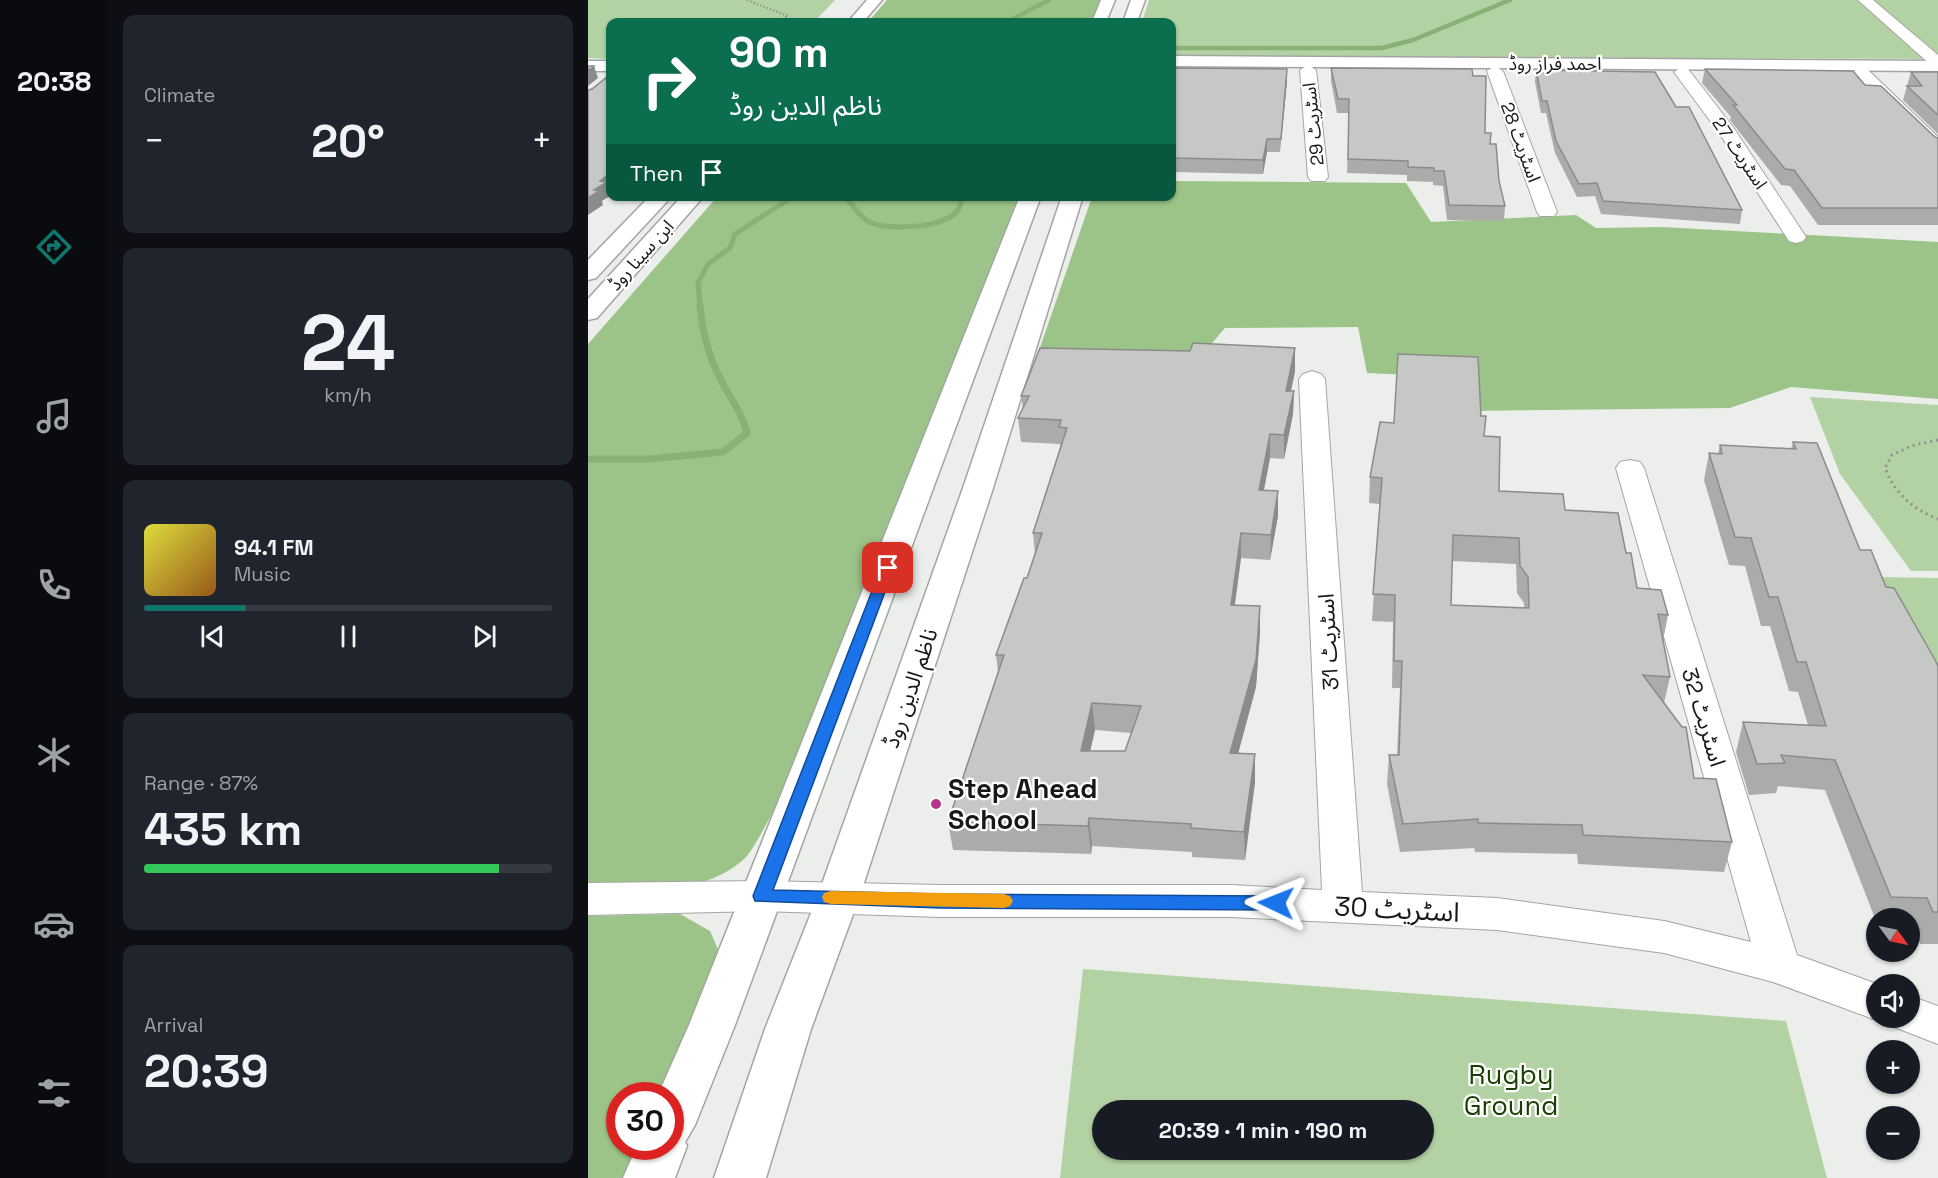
<!DOCTYPE html>
<meta charset="utf-8">
<style>
body{margin:0;font-family:"Space Grotesk","Noto Sans Arabic",sans-serif;background:#20242c;color:#f1f3f6;height:100vh;display:flex;flex-direction:column;font-size:22px;white-space:nowrap}
*{box-sizing:border-box;margin:0}
p{font-size:20px;color:#9ea1a6}
.icon{flex:none;width:33px;height:33px;fill:none;stroke:currentColor;stroke-width:2;stroke-linecap:round;stroke-linejoin:round}
.map{position:relative;flex:1;overflow:hidden}
.sheet{display:flex;flex-direction:column;gap:15px;padding:15px;background:#0d0f14;width:480px}
.sheet>*{flex:none}
.guide{position:absolute;left:18px;top:18px;width:570px;height:183px;border-radius:12px;box-shadow:0 2px 4px #0004;background:#0b6e4f;color:#fff;overflow:hidden}
.needle{width:39px;rotate:123deg}
.fabs{position:absolute;left:1278px;top:908px;display:grid;gap:12px}
.fabs a{display:grid;place-items:center;width:54px;height:54px;border-radius:50%;background:#171b24;box-shadow:0 2px 4px #0004;font-size:30px}
.speed{position:absolute;left:18px;top:1082px;display:flex;gap:12px;font-size:30px;font-weight:700;text-align:center}
.speed>*{display:grid;place-content:center;width:78px;height:78px;border-radius:50%;background:#171b24;box-shadow:0 2px 4px #0004;line-height:1}
.speed .limit{border:9px solid #d22;background:#fff;color:#111}
.pin{position:absolute;display:grid;place-items:center;width:51px;height:51px;color:#fff;margin:-26px;border-radius:12px;box-shadow:0 3px 9px #0006}
.me{position:absolute;width:66px;margin:-33px;rotate:272deg;stroke-linejoin:round;filter:drop-shadow(0 0 4px #0008)}
.turn{display:flex;align-items:center;gap:21px;height:126px;padding:0 24px;font-size:27px}
.turn .icon{width:78px;height:78px;stroke-width:2.5}
.turn b{display:block;font-size:42px;line-height:51px}
.then{display:flex;align-items:center;height:57px;padding:0 24px;background:#0003;gap:12px;font-size:22px}
.big{font-size:45px;font-weight:600;line-height:1.1}
.sheet .widget{flex:1;display:flex;flex-direction:column;justify-content:center;gap:9px;min-width:0;padding:0 21px;border-radius:12px;background:#20242c}
.sheet .dial{align-items:center;gap:0}
.dial b{font-size:78px;line-height:1}
.song{display:flex;align-items:center;gap:18px}
.cover{width:72px;height:72px;border-radius:9px;background:linear-gradient(135deg,hsl(60 70% 55%),hsl(30 70% 35%))}
.played{height:6px;border-radius:3px;background:linear-gradient(90deg,#0f766e 25%,#363941 25%)}
.keys{display:flex;justify-content:space-around;direction:ltr}
.heat{display:flex;justify-content:space-between;align-items:center;font-size:33px;direction:ltr}
.charge{height:9px;border-radius:4px;background:linear-gradient(90deg,#34c759 87%,#363941 0)}
.trip{position:absolute;left:504px;top:1100px;width:342px;height:60px;border-radius:30px;background:#171b24;box-shadow:0 2px 4px #0004;font-weight:600;line-height:60px;text-align:center}
main{display:flex;flex:1;min-height:0}
.tab-bar{display:flex;flex-direction:column;width:108px;justify-content:space-around;align-items:center;background:#090b0e;color:#9ea1a6}
.tab-bar .icon{width:42px;height:42px}
.tab-bar .on{color:#0f766e}
.tab-bar b{font-size:27px;color:#f1f3f6}
.map>svg:first-child{display:block}
.green{fill:#b3d2a4;fill-rule:evenodd}
.forest{fill:#9cc488}
.lines{fill:none;stroke-linecap:round;stroke-linejoin:round}
.stream-far2{stroke:#89b175;stroke-width:4.5}
.stream-far1{stroke:#89b175;stroke-width:5}
.stream{stroke:#89b175;stroke-width:7}
.street-casing{stroke:#a3a5a3;stroke-width:2}
.secondary-casing{stroke:#a3a5a3;stroke-width:3}
.primary-casing{stroke:#a3a5a3;stroke-width:3}
.path-far1{stroke:#909290;stroke-width:2;stroke-dasharray:1.5 2;stroke-linecap:butt}
.path{stroke:#909290;stroke-width:3;stroke-dasharray:2 4;stroke-linecap:butt}
.street{fill:#fff;fill-rule:evenodd}
.secondary{fill:#fff;fill-rule:evenodd}
.primary{fill:#fff;fill-rule:evenodd}
.wall{fill:#aaaca9;fill-rule:evenodd}
.shaded-wall{fill:#8b8c8a}
.building{fill:#c6c8c5;stroke:#8b8c8a;stroke-width:1.5;fill-rule:evenodd}
.route{fill:#1a73e8;stroke:#114b97;stroke-width:1.5}
.slow{fill:#f59e0b}
.poi-dot{fill:#b43787;stroke:#fff;stroke-width:2}
.labels{text-anchor:middle;dominant-baseline:central;stroke-width:4.5;stroke-linejoin:round;paint-order:stroke}
.far-street-label{font-size:18px;fill:#171817;stroke:#fff}
.street-label{font-size:22px;fill:#171817;stroke:#fff}
.near-poi-label{font-size:27px;font-weight:bold;fill:#171817;stroke:#fff;text-anchor:start}
.near-street-label{font-size:27px;fill:#171817;stroke:#fff}
.near-park-label{font-size:27px;fill:#1b3f00;stroke:#fff}
</style>
<main>
<nav class="tab-bar">
<b>20:38</b>
<svg class="icon on" aria-label="directions" viewBox="0 0 24 24"><path d="M12 3l9 9-9 9-9-9zM9 14v-3h6M13 9l2 2-2 2"/></svg>
<svg class="icon" aria-label="music" viewBox="0 0 24 24"><path d="M9 18V5l10-2v13"/><circle cx="6" cy="18" r="3"/><circle cx="16" cy="16" r="3"/></svg>
<svg class="icon" aria-label="phone" viewBox="0 0 24 24"><path d="M5 4h4l2 5-3 2q2 4 5 5l2-3 5 2v4C11 20 4 13 5 4z"/></svg>
<svg class="icon" aria-label="climate" viewBox="0 0 24 24"><path d="M12 3v18M4 7l16 10M4 17L20 7"/></svg>
<svg class="icon" aria-label="car" viewBox="0 0 24 24"><path d="M5 17H2v-5l4-1 3-4h7l3 4 3 1v5h-3M9 17h6M6 11h13"/><circle cx="7" cy="17" r="2"/><circle cx="17" cy="17" r="2"/></svg>
<svg class="icon" aria-label="filters" viewBox="0 0 24 24"><path d="M4 7h16M4 17h16"/><circle cx="9" cy="7" r="2"/><circle cx="15" cy="17" r="2"/></svg>
</nav>
<section class="sheet">
<div class="widget"><p>Climate</p>
<div class="heat"><a>−</a><b class="big">20°</b><a>+</a></div>
</div>
<div class="widget dial"><b>24</b><p>km/h</p></div>
<div class="widget">
<div class="song"><i class="cover"></i><div><b>94.1 FM</b><p>Music</p></div></div>
<div class="played"></div>
<div class="keys"><svg class="icon" aria-label="previous" viewBox="0 0 24 24"><path d="M18 5L8 12l10 7zM5 5v14"/></svg><svg class="icon" aria-label="pause" viewBox="0 0 24 24"><path d="M8 5v14M16 5v14"/></svg><svg class="icon" aria-label="next" viewBox="0 0 24 24"><path d="M6 5l10 7-10 7zM19 5v14"/></svg></div>
</div>
<div class="widget"><p>Range · 87%</p><b class="big">435 km</b><div class="charge"></div></div>
<div class="widget"><p>Arrival</p><b class="big">20:39</b></div>
</section>
<div class="map">
<svg width="1350" height="1178" viewBox="0 0 1350 1178">
<rect width="100%" height="100%" fill="#eceeeb"/>
<g class="green">
<path d="M0 0H247L226 22H22V59L0 58Z"/>
<path d="M561 0H1350V59L586 56H584V22H554Z"/>
<path d="M1222 397 1350 405V571H1323L1252 474Z"/>
<path d="M1291 577 1350 578V690Z"/>
<path d="M495 969 1198 1021 1239 1178H472ZM514 1110H836V1149H514Z"/>
</g>
<g class="forest">
<path d="M299 0H513L502 22H280Z"/>
<path d="M584 181 818 183 843 222 988 215 1008 228 1074 227 1350 242V399L1203 387 1142 408 878 411 864 377 779 373 770 327 637 328 605 365H446L504 197 584 196Z"/>
<path d="M129 197H433L194 795C186 809 166 850 156 859 114 897 52 889 0 889V344Z"/>
<path d="M92 914 122 931 135 961 82 1095H32V1146H63L50 1178H0V916Z"/>
</g>
<g class="lines">
<g class="stream-far2">
<path d="M419 22 461 0"/>
<path d="M584 48H794L825 40 922 0"/>
</g>
<g class="stream-far1">
<path d="M255 196C265 203 271 217 281 222 300 231 358 228 370 210 373 206 373 200 374 196"/>
<path d="M112 306 110 283 120 264 142 248 147 234 206 196"/>
</g>
<path class="stream" d="M0 459H61L135 452 159 433C152 407 142 400 132 378 120 355 114 330 112 305"/>
<defs>
<g id="street">
<path d="M1270 0H1285L1350 55V68L1344 66Z"/>
<path d="M720 65 728 70 740 177 737 181H723L720 177 712 70Z"/>
<path d="M907 66 915 71 969 212 966 216H952L949 212 899 71Z"/>
<path d="M1094 67 1100 69 1145 127 1218 237 1215 241 1208 243 1201 241 1131 133 1086 72Z"/>
<path d="M1273 67 1279 69 1350 137V152L1344 151 1267 75 1265 72Z"/>
<path d="M724 371 733 374 737 379 774 892 909 898 1076 921 1163 942 1028 468 1032 462 1042 460 1052 462 1056 468 1209 955 1289 984 1288 1017H1297L1288 1020 1185 982 1076 953 909 930 643 917H352L173 911 0 915V883L173 881 352 885H643L734 890 711 379 715 374Z"/>
<path d="M1322 996 1350 1006V1044L1306 1027 1301 1017H1322Z"/>
</g>
<g id="secondary">
<path d="M279 0H294L275 22H260Z"/>
<path d="M62 196H84L8 278 0 280V260Z"/>
<path d="M94 196H116L9 318 0 320V299Z"/>
</g>
<g id="primary">
<path d="M513 0H527L518 22H504Z"/>
<path d="M543 0H557L549 22H535Z"/>
<path d="M584 56 1350 61V71L584 66Z"/>
<rect x="0" y="61" width="22" height="10"/>
<path d="M432 196H453L147 1025 107 1125 97 1142 99 1146 87 1178H35L49 1146H82V1095H70L101 1025Z"/>
<path d="M474 196H495L405 488 271 898 223 1029 178 1178H126L177 1029 229 898 375 488Z"/>
</g>
</defs>
<use href="#street" class="street-casing"/>
<use href="#secondary" class="secondary-casing"/>
<use href="#primary" class="primary-casing"/>
<g class="path-far1">
<path d="M159 0 200 16 189 22"/>
<path d="M194 21H243"/>
</g>
<path class="path" d="M1350 440 1323 446 1304 455 1297 468C1307 494 1325 509 1350 519"/>
<use href="#street" class="street"/>
<use href="#secondary" class="secondary"/>
<use href="#primary" class="primary"/>
</g>
<g class="wall">
<path d="M584 68 699 69V81L692 152H679L675 174 584 172Z"/>
<path d="M743 68 885 76 897 133 902 144 917 206 916 221 859 220 855 186 845 185V182L819 181V175L759 173 761 113H749L743 81Z"/>
<path d="M1117 69 1277 85 1347 137 1350 138V225H1230L1202 186 1193 185 1142 120 1143 117 1114 83Z"/>
<path d="M948 70 1088 107 1154 210 1152 224 1013 214 1007 196 989 197 967 153 958 113H953L947 82Z"/>
<path d="M1323 72H1350V134L1315 100Z"/>
<path d="M707 348V371L703 391H706L705 414 696 459 682 458 676 490 690 491V516L682 560 653 558 647 605 672 632 668 687 650 753 667 782 657 860 604 857V852L504 846 503 854 365 850 360 822 410 672 408 655 439 578 447 554 445 533 472 447V444L433 442 430 418 435 409 433 396 602 351ZM507 730 543 733 537 751H502Z"/>
<path d="M893 416 896 436 911 491 977 510 1038 553 1049 588 1080 615 1075 641 1082 677 1076 703 1106 778 1144 842 1136 872 990 864 989 854 887 852 886 848 812 852 799 784 801 755H809L812 688H804L805 622 784 621 792 504 781 503 782 477 806 423ZM864 561 928 564 929 593 936 603V608L863 605Z"/>
<path d="M1205 442 1272 550 1350 666V944H1332L1327 929H1322V918H1288V921L1237 790 1190 786 1188 793 1161 795 1148 752 1155 722 1220 725 1210 692 1201 691 1182 626H1173L1157 566 1141 565 1116 480 1121 453 1130 454 1132 445 1203 449Z"/>
</g>
<g class="shaded-wall">
<path d="M6 66 10 78 0 86V71Z"/>
<path d="M699 69V81L692 152 693 139Z"/>
<path d="M679 139V152L675 174V160Z"/>
<path d="M22 173V190L21 191 22 196 14 201 15 205 0 215V198L12 181Z"/>
<path d="M707 348V371L698 414V391Z"/>
<path d="M706 391 705 414 696 459V435Z"/>
<path d="M682 434V458L671 515V490Z"/>
<path d="M690 491V516L682 560 683 535Z"/>
<path d="M653 533V558L643 631V605Z"/>
<path d="M672 606V632L668 687 643 780 642 753Z"/>
<path d="M504 703 507 730 496 778 493 751Z"/>
<path d="M667 754V782L657 860 656 832Z"/>
<path d="M501 818 504 846 503 854 500 826Z"/>
</g>
<g class="building">
<path d="M0 66H6L0 71Z"/>
<path d="M21 66H22V173L12 181 19 182 6 190 11 191 0 198V90L4 89 20 76Z"/>
<path d="M584 68 699 69 693 139H679L675 160 584 158Z"/>
<path d="M743 68 884 69 885 76H898L897 133H903L902 144H908L911 181 917 206 861 205 856 171H846V168L820 167V161L760 159 761 99H750Z"/>
<path d="M1117 69 1265 71 1277 85 1293 86 1347 137 1350 138V208H1234L1206 170 1197 169 1145 105H1149Z"/>
<path d="M948 70 1067 72 1088 107H1101L1154 210 1015 201 1009 183 991 184 968 141 959 101H954Z"/>
<path d="M1323 72H1350V115L1319 86H1334Z"/>
<path d="M605 343 707 348 698 391H706L696 435 682 434 671 490 690 491 683 535 653 533 643 605 672 606 668 660 642 753 667 754 656 832 603 828V824L501 818 500 826 360 822 416 655H408L436 578H439L454 533H445L479 428 471 427 473 420 430 418 441 396H433L452 348 602 351ZM504 703 553 706 537 751H493Z"/>
<path d="M810 354 890 357 893 416H898L896 436 912 437 911 491 975 494 977 510 1030 513 1038 553H1043L1049 588 1073 590 1080 615 1070 614 1082 677 1055 675 1094 727H1098L1106 778 1128 779 1144 842 995 835 994 825 890 823V819L815 824 801 755H811L814 661H806L807 595 785 594 794 478 782 477 792 422 806 423ZM865 535 931 538 932 566 940 577 941 608 863 605Z"/>
<path d="M1205 442 1229 443 1272 550H1283L1298 587 1306 588 1346 658 1350 666V912H1345L1339 898 1303 897 1247 760 1193 755 1197 763 1169 764 1155 722 1238 726 1218 662H1209L1190 597H1181L1163 538 1147 537 1121 453 1134 454 1132 445 1208 449Z"/>
</g>
<path class="route" d="M300 564 306 568 185 890 352 894 688 896 694 898 697 903 694 908 688 910 352 908 167 901 165 896 293 568Z"/>
<path class="slow" d="M243 891 416 894 422 896 425 901 422 906 416 908 243 904 236 902 234 897 236 893Z"/>
<circle class="poi-dot" cx="348" cy="804" r="6"/>
<g class="labels">
<g class="far-street-label">
<text x="967" y="63">احمد فراز روڈ</text>
<text transform="translate(725 124) rotate(-96)">اسٹریٹ 29</text>
<text transform="translate(933 142) rotate(70)">اسٹریٹ 28</text>
<text transform="translate(1152 153) rotate(56)">اسٹریٹ 27</text>
<text transform="translate(53 255) rotate(-48)">ابن سینا روڈ</text>
</g>
<g class="street-label">
<text transform="translate(740 642) rotate(-93)">اسٹریٹ 31</text>
<text transform="translate(322 688) rotate(-71)">ناظم الدین روڈ</text>
<text transform="translate(1116 717) rotate(73)">اسٹریٹ 32</text>
</g>
<g class="near-poi-label">
<text x="360" y="788">Step Ahead<tspan x="360" dy="31">School</tspan></text>
</g>
<g class="near-street-label">
<text transform="translate(809 909) rotate(3)">اسٹریٹ 30</text>
</g>
<g class="near-park-label">
<text x="923" y="1074">Rugby<tspan x="923" dy="31">Ground</tspan></text>
</g>
</g>
</svg>
<div class="fabs">
<a><svg class="needle" viewBox="-14 -14 28 28"><path d="M0-13l5 13h-10z" fill="#e53935"/><path d="M0 13l5-13h-10z" fill="#9ea1a6"/></svg></a>
<a><svg class="icon" aria-label="sound" viewBox="0 0 24 24"><path d="M4 9h4l5-4v14l-5-4H4zM17 9q2 3 0 6"/></svg></a>
<a>+</a>
<a>−</a>
</div>
<div class="speed"><div class="limit">30</div></div>
<div class="pin" style="left:300px;top:568px;background:#d93025"><svg class="icon" aria-label="arrive" viewBox="0 0 24 24"><path d="M6 21V4h12l-3 4 3 4H6"/></svg></div>
<svg class="me" style="left:688px;top:903px" viewBox="-20 -20 40 40"><path d="M0-17L14 15 0 8-14 15z" fill="#1a73e8" stroke="#fff" stroke-width="4"/></svg>
<div class="trip">20:39 · 1 min · 190 m</div>
<div class="guide">
<div class="turn"><svg class="icon" aria-label="right" viewBox="0 0 24 24"><path d="M7 20v-9h11M14 6l5 5-5 5"/></svg><div><b>90 m</b>ناظم الدین روڈ</div></div>
<div class="then">Then<svg class="icon" aria-label="arrive" viewBox="0 0 24 24"><path d="M6 21V4h12l-3 4 3 4H6"/></svg></div>
</div>
</div>
</main>
